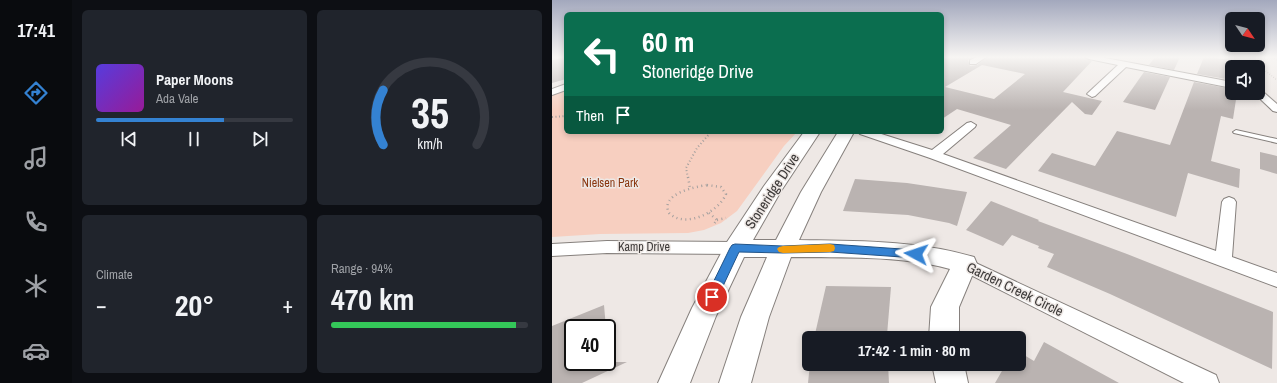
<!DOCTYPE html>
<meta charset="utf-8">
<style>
body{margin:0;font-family:"Archivo Narrow",sans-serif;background:#20242c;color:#f1f3f6;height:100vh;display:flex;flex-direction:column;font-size:15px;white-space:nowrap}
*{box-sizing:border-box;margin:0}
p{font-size:13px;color:#9ea1a6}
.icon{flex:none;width:22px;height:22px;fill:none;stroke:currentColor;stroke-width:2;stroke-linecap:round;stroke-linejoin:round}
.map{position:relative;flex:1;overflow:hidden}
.side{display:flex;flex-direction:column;gap:10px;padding:10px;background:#0d0f14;width:480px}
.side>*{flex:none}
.hud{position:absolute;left:12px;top:12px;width:380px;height:122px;border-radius:6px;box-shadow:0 2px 6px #0003;background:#0b6e4f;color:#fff;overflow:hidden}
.needle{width:26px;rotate:125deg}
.tools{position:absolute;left:673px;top:12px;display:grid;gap:8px}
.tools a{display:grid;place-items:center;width:40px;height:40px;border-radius:6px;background:#171b24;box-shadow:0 2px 6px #0003;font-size:20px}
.speed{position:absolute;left:12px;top:319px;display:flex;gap:8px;font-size:20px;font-weight:700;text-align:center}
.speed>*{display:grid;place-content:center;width:52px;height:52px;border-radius:50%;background:#171b24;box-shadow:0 2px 6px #0003;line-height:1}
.speed .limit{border:2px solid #111;border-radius:6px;background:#fff;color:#111}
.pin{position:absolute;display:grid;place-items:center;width:34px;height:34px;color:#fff;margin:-17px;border:2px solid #fff;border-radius:50%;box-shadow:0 1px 4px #0007}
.me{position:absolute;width:44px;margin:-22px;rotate:275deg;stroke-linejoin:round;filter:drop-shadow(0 0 3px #0008)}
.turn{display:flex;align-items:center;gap:14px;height:84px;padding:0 12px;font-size:18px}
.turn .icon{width:52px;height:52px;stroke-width:2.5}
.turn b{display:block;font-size:28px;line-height:34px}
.then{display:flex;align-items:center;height:38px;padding:0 12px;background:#0003;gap:8px;font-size:15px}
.big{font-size:30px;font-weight:800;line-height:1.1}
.side .card{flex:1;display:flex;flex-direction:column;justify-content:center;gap:6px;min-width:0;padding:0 14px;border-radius:6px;background:#20242c}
.side .dial{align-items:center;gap:0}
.dial svg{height:104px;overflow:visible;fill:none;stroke:#363941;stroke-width:7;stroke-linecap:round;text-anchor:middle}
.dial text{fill:#f1f3f6;stroke:none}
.song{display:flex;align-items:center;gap:12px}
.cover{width:48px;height:48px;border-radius:6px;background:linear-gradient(135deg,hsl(250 70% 55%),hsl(300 70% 35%))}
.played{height:4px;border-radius:2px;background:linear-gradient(90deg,#3482d2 65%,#363941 65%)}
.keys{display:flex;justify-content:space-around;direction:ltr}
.heat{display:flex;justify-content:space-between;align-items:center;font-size:22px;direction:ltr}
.charge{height:6px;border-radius:3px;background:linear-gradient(90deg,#34c759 94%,#363941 0)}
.side .tiles{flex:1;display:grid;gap:10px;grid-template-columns:repeat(2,1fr)}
.trip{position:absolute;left:250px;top:331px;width:224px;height:40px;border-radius:6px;background:#171b24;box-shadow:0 2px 6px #0003;font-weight:800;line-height:40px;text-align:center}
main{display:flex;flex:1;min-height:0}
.tab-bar{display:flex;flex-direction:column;width:72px;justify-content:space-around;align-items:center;background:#090b0e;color:#9ea1a6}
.tab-bar .icon{width:28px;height:28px}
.tab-bar .selected{color:#3482d2}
.tab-bar b{font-size:18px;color:#f1f3f6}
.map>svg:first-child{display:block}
.green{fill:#f7cfc0}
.building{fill:#bab3b1;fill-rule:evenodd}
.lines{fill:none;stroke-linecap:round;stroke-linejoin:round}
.lane-casing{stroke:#86807d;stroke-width:2}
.street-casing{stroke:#86807d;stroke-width:2}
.secondary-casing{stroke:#86807d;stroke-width:2}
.path-far2{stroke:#a6a19f;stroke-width:1.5;stroke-dasharray:0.5 2;stroke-linecap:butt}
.path-far1{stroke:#a6a19f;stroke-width:2;stroke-dasharray:1 2.5;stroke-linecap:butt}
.path{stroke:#a6a19f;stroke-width:2.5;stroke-dasharray:1 3.5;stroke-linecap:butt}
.lane{fill:#fff;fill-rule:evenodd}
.street{fill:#fff;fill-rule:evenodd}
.secondary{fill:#fff;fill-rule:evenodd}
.route{fill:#3482d2;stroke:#225488}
.slow{fill:#f59e0b}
.labels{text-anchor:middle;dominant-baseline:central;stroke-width:3;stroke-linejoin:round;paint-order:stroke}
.park-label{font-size:12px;fill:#89360f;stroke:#eee8e5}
.street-label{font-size:12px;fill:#3c3938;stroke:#eee8e5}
.near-street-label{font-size:14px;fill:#3c3938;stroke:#eee8e5}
</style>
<main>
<nav class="tab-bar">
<b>17:41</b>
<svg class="icon selected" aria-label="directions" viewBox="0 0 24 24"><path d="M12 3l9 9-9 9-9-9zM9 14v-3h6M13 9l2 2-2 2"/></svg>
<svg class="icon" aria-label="music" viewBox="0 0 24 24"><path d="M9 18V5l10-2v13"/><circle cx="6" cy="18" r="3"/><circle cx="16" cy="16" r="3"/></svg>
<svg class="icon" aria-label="phone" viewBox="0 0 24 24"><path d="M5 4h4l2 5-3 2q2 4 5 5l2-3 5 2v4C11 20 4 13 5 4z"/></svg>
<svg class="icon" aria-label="climate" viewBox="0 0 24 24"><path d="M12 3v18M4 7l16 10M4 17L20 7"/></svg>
<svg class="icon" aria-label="car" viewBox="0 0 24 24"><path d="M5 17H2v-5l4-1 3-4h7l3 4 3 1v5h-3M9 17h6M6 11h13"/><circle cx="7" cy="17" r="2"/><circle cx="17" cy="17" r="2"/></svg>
</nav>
<section class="side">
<div class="tiles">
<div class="card">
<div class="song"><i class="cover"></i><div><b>Paper Moons</b><p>Ada Vale</p></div></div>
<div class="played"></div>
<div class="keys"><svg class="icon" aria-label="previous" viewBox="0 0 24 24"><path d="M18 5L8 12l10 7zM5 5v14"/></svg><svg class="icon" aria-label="pause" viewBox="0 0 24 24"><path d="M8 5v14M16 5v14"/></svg><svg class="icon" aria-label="next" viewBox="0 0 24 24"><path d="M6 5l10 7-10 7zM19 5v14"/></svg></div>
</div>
<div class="card dial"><svg viewBox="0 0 100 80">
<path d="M14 69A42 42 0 1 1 86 69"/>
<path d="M14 69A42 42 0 0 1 14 27" stroke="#3482d2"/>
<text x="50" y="56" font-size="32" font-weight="700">35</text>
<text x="50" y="72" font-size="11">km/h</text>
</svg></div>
<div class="card"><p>Climate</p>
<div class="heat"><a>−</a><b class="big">20°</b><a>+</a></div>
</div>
<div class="card"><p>Range · 94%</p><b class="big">470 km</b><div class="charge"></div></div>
</div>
</section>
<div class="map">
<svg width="725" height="383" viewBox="0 0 725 383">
<rect width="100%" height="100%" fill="#eee8e5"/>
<path class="green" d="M14 91V132H245L232 146 185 211 169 223 152 230 136 233 48 234 0 237V95Z"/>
<g class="building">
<path d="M14 57V79L0 83V60Z"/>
<path d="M390 57H422L416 60 418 66 425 65 435 57H532L540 61 511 92 550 101 540 115 533 114 520 102 454 169 421 158 459 125 405 109 390 119ZM430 65 473 74 442 99 393 87Z"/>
<path d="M603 57H628L622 70 597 65Z"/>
<path d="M652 57H665L667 59H675L680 64V80L645 74Z"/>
<path d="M592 72 618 77 603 110 571 102Z"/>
<path d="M642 82 680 89V93H685L681 119 669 116 659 161 688 169 687 188 636 173 624 217 486 171 500 153 543 166 565 131 618 145Z"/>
<path d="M708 152 725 156V174L708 169Z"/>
<path d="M303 179 355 183 415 192 405 226 397 223 356 215 291 211Z"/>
<path d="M439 201 487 220 486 221 575 254 721 312 720 369 558 294 495 267 502 254 486 248 487 246 460 235 451 246 414 230Z"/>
<path d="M274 286 339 287 335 335 263 334Z"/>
<path d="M52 305 54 328H21V362H75L30 383H0V326Z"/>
<path d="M492 342 567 383H443L454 364H467V352L482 361Z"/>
<path d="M258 364H336L337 383H256Z"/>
</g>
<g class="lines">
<defs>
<path id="lane" d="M684 130 725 139V143L682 133 681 132Z"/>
<g id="street">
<path d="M425 57H434L424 64H418V60Z"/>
<path d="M533 57H548L680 82V88L574 67 543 96 540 97 535 94 537 92 566 65 537 59Z"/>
<path d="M14 84V90L0 95V89Z"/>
<path d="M706 89 709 90 725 104V112L721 111 703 94 702 93H706Z"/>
<path d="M419 122 424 125 423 127 391 154 664 251 670 202 672 199 677 197 682 199 684 202 680 257 725 273V287L378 158 308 134 306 132H323L380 150 415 123Z"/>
<path d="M55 241 183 242 189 244 191 248 189 252 183 254 55 253 0 256V244Z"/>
<path d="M413 258 664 375 667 383H632L407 269 404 264 407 259Z"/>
</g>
<g id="secondary">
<path d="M252 132H268L229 191 201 240H224L249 192 286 132H302L269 192 247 240C306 241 365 240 422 257L425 264 407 307V338H377L379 307 398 269C347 255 292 258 239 257L217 317 199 383H167L189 317 215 257H192L164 316 138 383H106L140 308 175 242 212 186Z"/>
<path d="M380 364H412L416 383H384Z"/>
</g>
</defs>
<use href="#lane" class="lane-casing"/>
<use href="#street" class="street-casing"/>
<use href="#secondary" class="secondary-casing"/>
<g class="path-far2">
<path d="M696 57 725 80"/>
<path d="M720 57 725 60"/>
</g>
<g class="path-far1">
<path d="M0 117 14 116"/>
<path d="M136 178 134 168 145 148 159 132"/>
</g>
<g class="path">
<path d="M136 177 138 188"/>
<path d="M155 185 169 187 174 194C167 212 133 229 117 213 108 194 142 187 155 185Z"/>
<path d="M157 213 165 220 161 225"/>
<path d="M165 220 174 218"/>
</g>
<use href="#lane" class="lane"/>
<use href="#street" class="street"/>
<use href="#secondary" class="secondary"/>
</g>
<linearGradient id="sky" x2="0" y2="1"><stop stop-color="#a3a8bd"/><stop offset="0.52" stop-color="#f7f5f3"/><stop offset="1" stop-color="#f7f5f3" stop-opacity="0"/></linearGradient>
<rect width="725" height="110" fill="url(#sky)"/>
<path class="route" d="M183 244 231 246 278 244 364 250 368 251 370 254 368 256 364 258 278 252 231 253 187 252 164 301 160 302 156 301 154 297 178 248 180 245Z"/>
<path class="slow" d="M278 244 282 245 283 248 282 251 278 252 231 253 227 252 225 249 227 247 231 246Z"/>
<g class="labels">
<g class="park-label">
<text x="58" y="183">Nielsen Park</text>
</g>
<g class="street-label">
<text x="92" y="247">Kamp Drive</text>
</g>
<g class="near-street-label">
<text transform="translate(220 191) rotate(-57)">Stoneridge Drive</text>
<text transform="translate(463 289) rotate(26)">Garden Creek Circle</text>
</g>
</g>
</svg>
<div class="tools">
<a><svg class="needle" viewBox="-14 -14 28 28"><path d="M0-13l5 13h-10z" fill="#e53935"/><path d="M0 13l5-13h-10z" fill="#9ea1a6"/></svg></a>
<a><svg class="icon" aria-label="sound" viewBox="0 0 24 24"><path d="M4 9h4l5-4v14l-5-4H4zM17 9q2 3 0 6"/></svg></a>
</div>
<div class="speed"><div class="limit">40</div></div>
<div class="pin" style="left:160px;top:297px;background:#d93025"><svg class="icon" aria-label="arrive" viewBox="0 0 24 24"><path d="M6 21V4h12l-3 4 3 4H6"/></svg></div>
<svg class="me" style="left:364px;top:254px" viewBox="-20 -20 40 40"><path d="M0-17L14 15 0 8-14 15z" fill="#3482d2" stroke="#fff" stroke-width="4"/></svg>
<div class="trip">17:42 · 1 min · 80 m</div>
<div class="hud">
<div class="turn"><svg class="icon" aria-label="left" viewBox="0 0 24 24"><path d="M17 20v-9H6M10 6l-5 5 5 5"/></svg><div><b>60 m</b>Stoneridge Drive</div></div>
<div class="then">Then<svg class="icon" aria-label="arrive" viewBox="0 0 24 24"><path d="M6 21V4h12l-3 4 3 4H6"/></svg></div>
</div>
</div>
</main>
